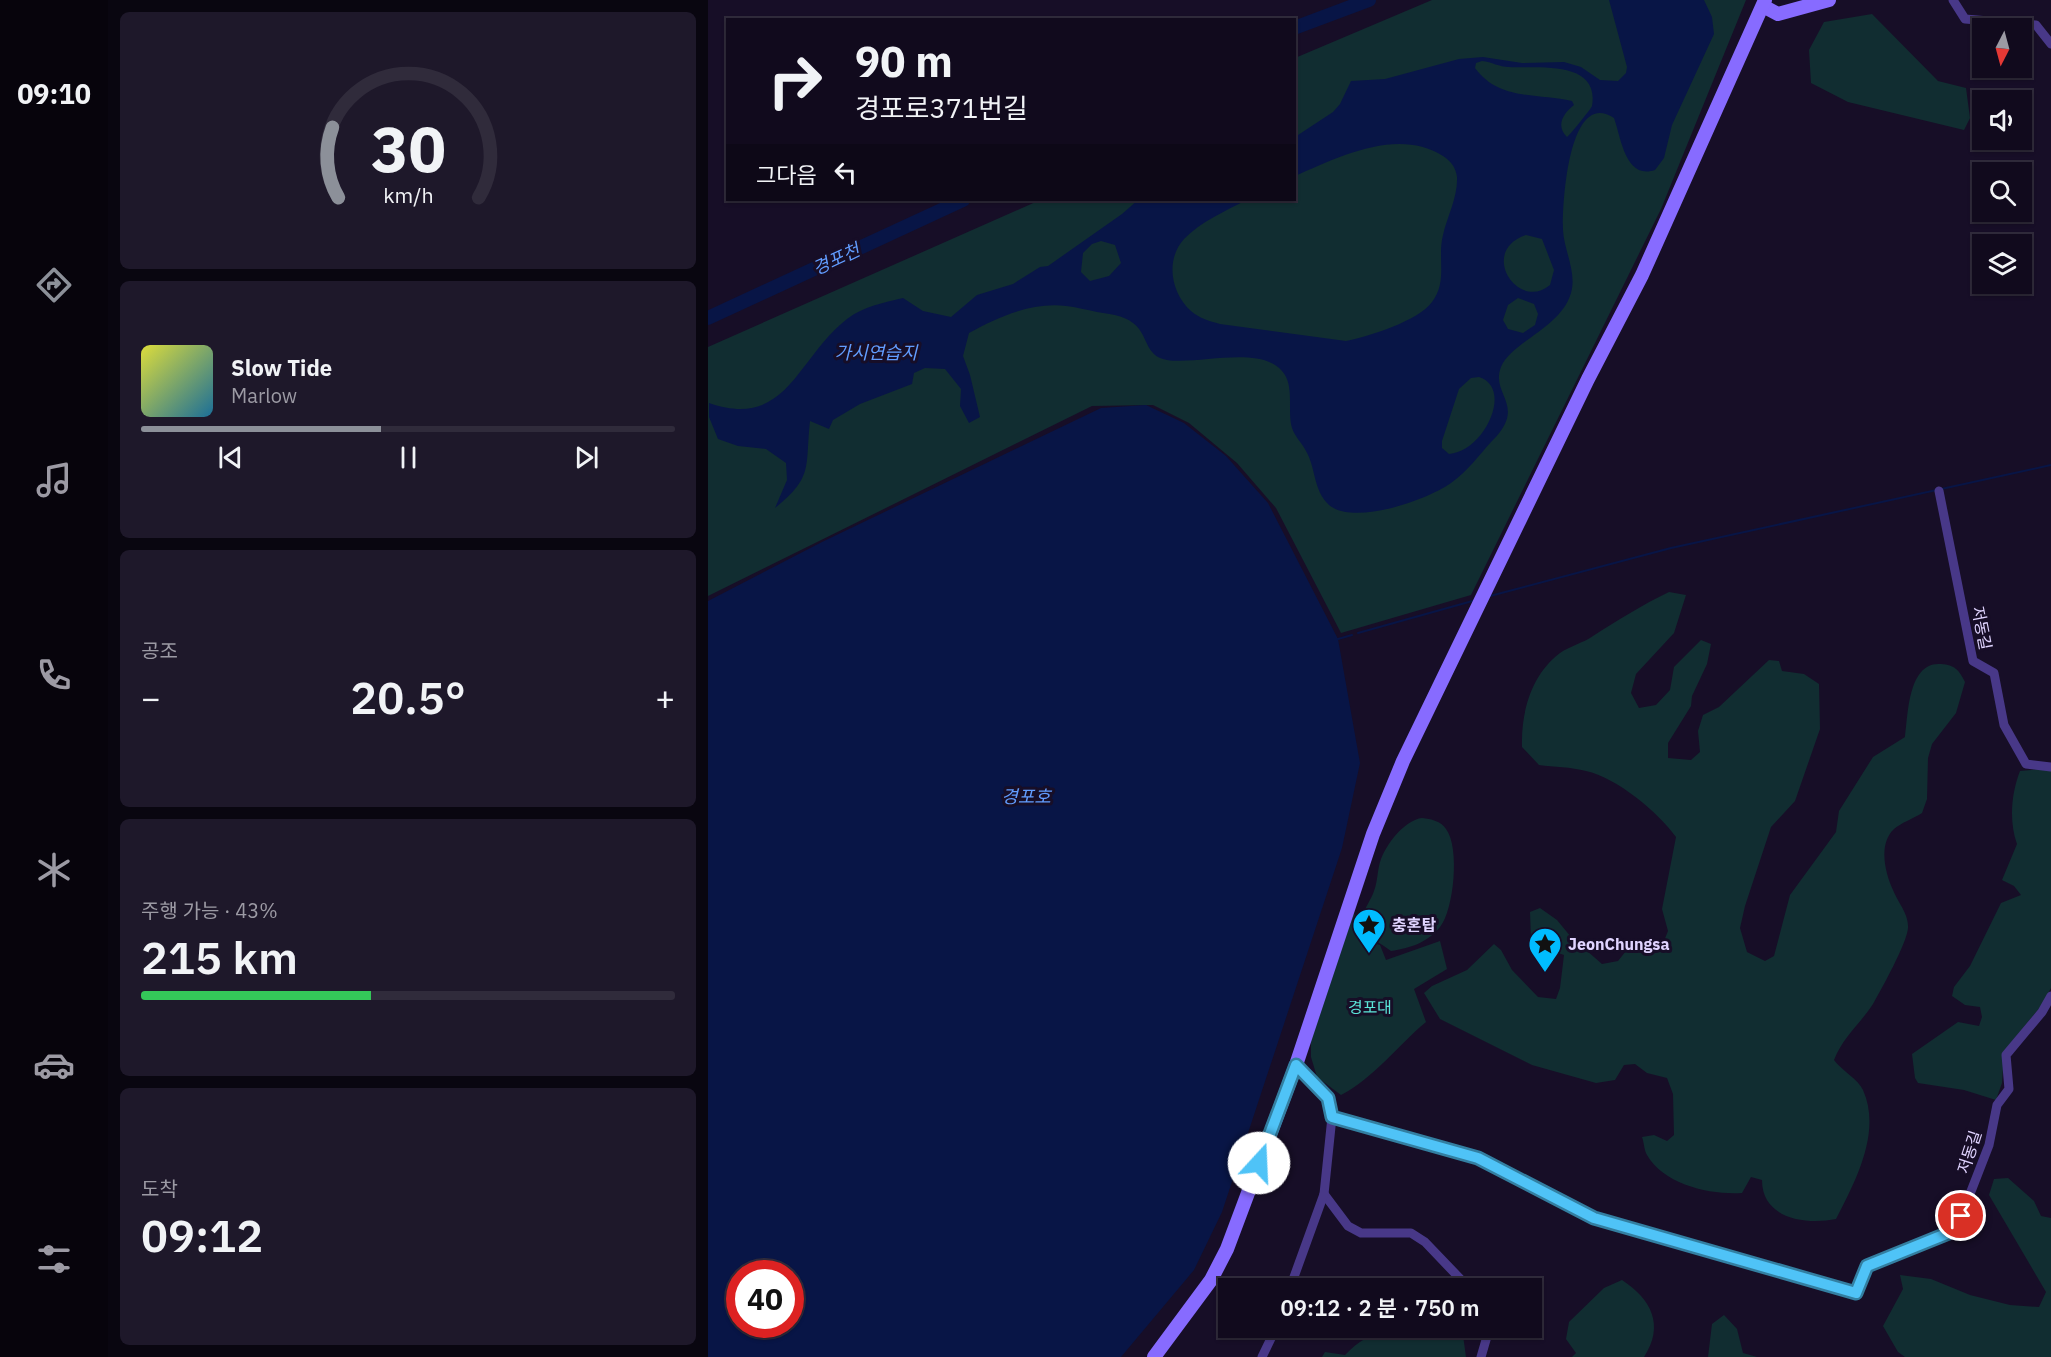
<!DOCTYPE html>
<html lang="ko">
<meta charset="utf-8">
<style>
body{margin:0;font-family:"IBM Plex Sans","Noto Sans KR",sans-serif;background:#1e182a;color:#f1f3f6;height:100vh;display:flex;flex-direction:column;font-size:22px;white-space:nowrap}
*{box-sizing:border-box;margin:0}
p{font-size:20px;color:#9c9aa4}
.icon{flex:none;width:33px;height:33px;fill:none;stroke:currentColor;stroke-width:2;stroke-linecap:round;stroke-linejoin:round}
.map{position:relative;flex:1;overflow:hidden}
.side{display:flex;flex-direction:column;gap:12px;padding:12px;background:#090610;width:600px}
.side>*{flex:none}
.top-card{position:absolute;left:18px;top:18px;width:570px;height:183px;border-radius:0px;box-shadow:0 2px 4px #0004,0 0 0 2px #302b3b;background:#110a1d;color:#f1f3f6;overflow:hidden}
.needle{width:39px;rotate:186deg}
.buttons{position:absolute;left:1264px;top:18px;display:grid;gap:12px}
.buttons a{display:grid;place-items:center;width:60px;height:60px;border-radius:0px;background:#110a1d;box-shadow:0 2px 4px #0004,0 0 0 2px #302b3b;font-size:30px}
.speed{position:absolute;left:18px;top:1260px;display:flex;gap:12px;font-size:30px;font-weight:700;text-align:center}
.speed>*{display:grid;place-content:center;width:78px;height:78px;border-radius:50%;background:#110a1d;box-shadow:0 2px 4px #0004,0 0 0 2px #302b3b;line-height:1}
.speed .limit{border:9px solid #d22;background:#fff;color:#111}
.pin{position:absolute;display:grid;place-items:center;width:51px;height:51px;color:#fff;margin:-26px;border:3px solid #fff;border-radius:50%;box-shadow:0 2px 6px #0007}
.me{position:absolute;width:66px;margin:-33px;rotate:20deg;stroke-linejoin:round;filter:drop-shadow(0 0 4px #0008)}
.turn{display:flex;align-items:center;gap:21px;height:126px;padding:0 30px;font-size:27px}
.turn .icon{width:78px;height:78px;stroke-width:2.5}
.turn b{display:block;font-size:42px;line-height:51px}
.then{display:flex;align-items:center;height:57px;padding:0 30px;background:#0003;gap:12px;font-size:22px}
.big{font-size:45px;font-weight:600;line-height:1.1}
.side .widget{flex:1;display:flex;flex-direction:column;justify-content:center;gap:9px;min-width:0;padding:0 21px;border-radius:9px;background:#1e182a}
.side .dial{align-items:center;gap:0}
.dial svg{height:156px;overflow:visible;fill:none;stroke:#302b3b;stroke-width:7;stroke-linecap:round;text-anchor:middle}
.dial text{fill:#f1f3f6;stroke:none}
.song{display:flex;align-items:center;gap:18px}
.cover{width:72px;height:72px;border-radius:9px;background:linear-gradient(135deg,hsl(60 70% 55%),hsl(200 70% 35%))}
.played{height:6px;border-radius:3px;background:linear-gradient(90deg,#8c9099 45%,#302b3b 45%)}
.keys{display:flex;justify-content:space-around;direction:ltr}
.heat{display:flex;justify-content:space-between;align-items:center;font-size:33px;direction:ltr}
.charge{height:9px;border-radius:4px;background:linear-gradient(90deg,#34c759 43%,#302b3b 0)}
.trip{position:absolute;left:510px;top:1278px;width:324px;height:60px;border-radius:0px;background:#110a1d;box-shadow:0 2px 4px #0004,0 0 0 2px #302b3b;font-weight:600;line-height:60px;text-align:center}
main{display:flex;flex:1;min-height:0}
.tab-bar{display:flex;flex-direction:column;width:108px;justify-content:space-around;align-items:center;background:#07040c;color:#9c9aa4}
.tab-bar .icon{width:42px;height:42px}
.tab-bar .active{color:#8c9099}
.tab-bar b{font-size:27px;color:#f1f3f6}
.map>svg:first-child{display:block}
.green{fill:#112d31}
.water{fill:#081546;fill-rule:evenodd}
.lines{fill:none;stroke-linecap:round;stroke-linejoin:round}
.stream{stroke:#081546;stroke-width:2}
.river{stroke:#081546;stroke-width:14}
.street{stroke:#483888;stroke-width:9}
.secondary{stroke:#876bff;stroke-width:14}
.route-casing{stroke:#337fa1;stroke-width:15}
.route{stroke:#4fc3f7;stroke-width:10}
.labels{text-anchor:middle;dominant-baseline:central;stroke-width:6;stroke-linejoin:round;paint-order:stroke}
.street-label{font-size:16px;fill:#e0d4ff;stroke:#170e27}
.poi-label{font-size:16px;font-weight:bold;fill:#e0d4ff;stroke:#170e27;text-anchor:start}
.park-label{font-size:16px;fill:#5be4d8;stroke:#170e27}
.water-label{font-size:18px;font-style:italic;fill:#629dff;stroke:#170e27}
</style>
<main>
<nav class="tab-bar">
<b>09:10</b>
<svg class="icon active" aria-label="directions" viewBox="0 0 24 24"><path d="M12 3l9 9-9 9-9-9zM9 14v-3h6M13 9l2 2-2 2"/></svg>
<svg class="icon" aria-label="music" viewBox="0 0 24 24"><path d="M9 18V5l10-2v13"/><circle cx="6" cy="18" r="3"/><circle cx="16" cy="16" r="3"/></svg>
<svg class="icon" aria-label="phone" viewBox="0 0 24 24"><path d="M5 4h4l2 5-3 2q2 4 5 5l2-3 5 2v4C11 20 4 13 5 4z"/></svg>
<svg class="icon" aria-label="climate" viewBox="0 0 24 24"><path d="M12 3v18M4 7l16 10M4 17L20 7"/></svg>
<svg class="icon" aria-label="car" viewBox="0 0 24 24"><path d="M5 17H2v-5l4-1 3-4h7l3 4 3 1v5h-3M9 17h6M6 11h13"/><circle cx="7" cy="17" r="2"/><circle cx="17" cy="17" r="2"/></svg>
<svg class="icon" aria-label="filters" viewBox="0 0 24 24"><path d="M4 7h16M4 17h16"/><circle cx="9" cy="7" r="2"/><circle cx="15" cy="17" r="2"/></svg>
</nav>
<section class="side">
<div class="widget dial"><svg viewBox="0 0 100 80">
<path d="M14 69A42 42 0 1 1 86 69"/>
<path d="M14 69A42 42 0 0 1 11 33" stroke="#8c9099"/>
<text x="50" y="56" font-size="32" font-weight="700">30</text>
<text x="50" y="72" font-size="11">km/h</text>
</svg></div>
<div class="widget">
<div class="song"><i class="cover"></i><div><b>Slow Tide</b><p>Marlow</p></div></div>
<div class="played"></div>
<div class="keys"><svg class="icon" aria-label="previous" viewBox="0 0 24 24"><path d="M18 5L8 12l10 7zM5 5v14"/></svg><svg class="icon" aria-label="pause" viewBox="0 0 24 24"><path d="M8 5v14M16 5v14"/></svg><svg class="icon" aria-label="next" viewBox="0 0 24 24"><path d="M6 5l10 7-10 7zM19 5v14"/></svg></div>
</div>
<div class="widget"><p>공조</p>
<div class="heat"><a>−</a><b class="big">20.5°</b><a>+</a></div>
</div>
<div class="widget"><p>주행 가능 · 43%</p><b class="big">215 km</b><div class="charge"></div></div>
<div class="widget"><p>도착</p><b class="big">09:12</b></div>
</section>
<div class="map">
<svg width="1343" height="1357" viewBox="0 0 1343 1357">
<rect width="100%" height="100%" fill="#170e27"/>
<g class="green">
<path d="M724 0H1038L953 209 763 595 633 633 568 508 529 463 481 423 445 405 384 406 0 596V347L332 200H586L587 58Z"/>
<path d="M1164 14 1230 81 1258 88 1262 118 1256 130 1140 102 1103 83 1101 50 1116 22Z"/>
<path d="M961 592 978 595 966 633 928 674 923 693 931 708 948 705 962 690 966 667 993 640 1003 644 999 664 984 696 983 706 960 743V758L983 760 992 752 990 731 995 715 1011 707 1061 660 1071 661 1074 671 1096 674 1111 684 1112 729 1087 801 1063 827 1037 906 1032 928 1039 952 1057 961 1066 956 1082 895 1128 832 1131 811 1165 757 1197 737C1200 715 1200 661 1233 664 1247 665 1251 670 1257 682L1248 713 1224 744 1220 758 1219 799 1214 813C1206 818 1193 823 1186 829 1170 844 1177 873 1185 890 1190 903 1201 914 1200 928 1199 943 1173 990 1165 1004 1152 1024 1135 1037 1126 1060 1133 1070 1150 1079 1155 1090 1174 1132 1147 1182 1128 1219 1098 1225 1054 1219 1054 1180L1043 1177 1034 1193C1003 1195 956 1185 939 1155 936 1150 936 1142 934 1137L946 1135 959 1141 966 1135 965 1094 959 1078 939 1073 927 1064 916 1065 907 1080 888 1083 824 1065 732 1019 716 993 724 986 759 970 786 944 793 950 804 970 830 997 848 999 852 988 856 955 833 947 823 939 822 912 832 908 849 920 863 937 894 964 910 961 926 941H956L960 931 954 909 968 837C950 812 909 778 878 771 863 767 846 767 831 765L814 747C813 712 823 675 852 653 862 646 875 643 885 636 910 620 934 605 961 592Z"/>
<path d="M1343 768V988L1333 1006 1296 1051 1294 1083 1288 1100 1256 1090 1210 1083 1207 1078 1204 1054 1250 1022 1271 1026 1274 1017 1272 1007 1257 1005 1244 996 1246 987 1262 966 1293 903 1313 895 1306 886 1294 880 1309 844C1301 822 1303 794 1312 771Z"/>
<path d="M714 818C723 819 733 821 738 829 752 847 746 910 732 927 719 943 702 948 683 951 674 944 660 938 656 926 651 914 662 903 666 891 670 881 669 870 673 859 679 843 697 820 714 818Z"/>
<path d="M646 913 654 940 672 945 678 960 732 941 739 969 706 989 718 1022C689 1046 666 1078 633 1095L609 1077 603 1057V1035Z"/>
<path d="M1300 1178 1326 1201 1333 1216 1343 1218V1357H1197L1190 1352 1175 1326 1195 1289 1192 1275 1223 1279 1262 1295 1302 1305 1331 1307 1338 1292 1281 1195 1286 1179Z"/>
<path d="M914 1280C943 1299 957 1325 936 1357H864L868 1353 858 1339 861 1322 896 1288Z"/>
<path d="M1016 1315 1029 1329 1035 1353 1049 1357H1000L1004 1324Z"/>
<path d="M704 1328H754L758 1357H614L617 1352 637 1355C659 1333 672 1329 701 1338Z"/>
</g>
<g class="water">
<path d="M901 0H996L1004 17 1006 34 964 125 956 158 947 170C917 180 913 137 906 118 860 87 854 207 855 230 856 251 869 272 863 293 853 328 803 342 793 367 782 395 820 405 784 441 771 455 759 472 743 483 719 500 646 526 621 505 605 490 608 468 598 451 594 443 587 437 584 428 579 410 587 385 574 371 552 345 490 365 459 360 436 356 441 335 425 323 415 315 401 314 389 312 379 310 368 307 358 306 323 302 290 317 261 333L255 356 262 375 272 417 261 423 252 406 253 389 237 369 217 368 206 373 204 384 152 404 125 420 121 429 102 421C97 467 106 477 67 508L79 480 78 463 58 449 30 446 10 439 1 417V403C79 430 88 359 139 319 156 306 175 303 195 298L215 311 243 317 269 295 305 284 332 267 340 266 414 214 430 200H538C518 211 492 222 476 239 457 260 463 293 483 311 491 318 501 321 512 324L638 341C662 336 710 321 724 302 740 281 729 258 735 235 739 217 750 197 749 177 748 168 743 161 735 156 690 127 630 157 587 176V137L625 112 632 104 643 81 677 79 751 59 775 57 814 63 856 62 873 67 892 80 910 81 918 73 919 67ZM774 61C784 62 791 67 801 67 828 69 892 59 884 106 883 109 861 136 859 137 847 125 856 113 866 105L864 101C830 93 791 101 767 68L768 63ZM818 235 834 239 846 270 842 285C810 312 770 251 818 235ZM393 241 407 245 413 263 401 276 382 281 373 272 375 253 384 244ZM810 298 826 304 830 314 827 325 815 333 800 329 795 320 800 305ZM771 377C806 388 776 452 741 454L734 448V441L751 389 763 378Z"/>
<path d="M438 405 476 423 518 456 560 503 630 639 652 763 634 848 514 1212 486 1270 413 1357H0V601L114 542 393 408ZM32 1274H82V1324H32Z"/>
</g>
<g class="lines">
<g class="stream">
<path d="M782 596 963 548 1343 465"/>
<path d="M650 633 768 600"/>
<path d="M630 639 644 635"/>
</g>
<g class="river">
<path d="M586 28 661 0"/>
<path d="M0 318 255 200"/>
</g>
<g class="street">
<path d="M1245 0 1257 19 1328 25 1343 44"/>
<path d="M1231 491 1265 661 1286 673 1296 725 1318 764 1343 767"/>
<path d="M624 1117 770 1158 886 1218 1148 1293 1159 1266 1248 1230 1281 1145 1289 1105 1301 1089 1298 1055 1334 1012 1343 996"/>
<path d="M616 1194 640 1226 653 1233H703L717 1242 761 1288"/>
<path d="M582 1288 616 1194 624 1117 620 1098 588 1065"/>
<path d="M554 1357 568 1328"/>
<path d="M773 1357 780 1333 777 1328"/>
</g>
<g class="secondary">
<path d="M1055 6 1070 14 1121 0"/>
<path d="M446 1357 503 1280 519 1249 588 1065 665 834 695 761 880 379 934 275 1057 0"/>
</g>
</g>
<g class="lines">
<defs>
<path id="route" d="M551 1163 588 1065 620 1098 624 1117 770 1158 886 1218 1148 1293 1159 1266 1248 1230 1253 1216"/>
</defs>
<use href="#route" class="route-casing"/>
<use href="#route" class="route"/>
</g>
<defs>
<symbol id="sight-pin" viewBox="-11 -11 22 30"><path d="M0 17L-7.5 6A9.5 9.5 0 1 1 7.5 6Z" fill="#00bcff" stroke="#170e27"/><path d="M0-6L1.8-2.2L6-1.7L2.9 1.2L3.7 5.4L0 3.3L-3.7 5.4L-2.9 1.2L-6-1.7L-1.8-2.2Z" fill="#111"/></symbol>
</defs>
<g fill-rule="evenodd">
<use href="#sight-pin" x="642" y="906" width="38" height="52"/>
<use href="#sight-pin" x="818" y="925" width="38" height="52"/>
</g>
<g class="labels">
<g class="street-label">
<text transform="translate(1274 628) rotate(79)">저동길</text>
<text transform="translate(1261 1152) rotate(-72)">저동길</text>
</g>
<g class="poi-label">
<text x="684" y="925">충혼탑</text>
<text x="860" y="944">JeonChungsa</text>
</g>
<g class="park-label">
<text x="662" y="1007">경포대</text>
</g>
<g class="water-label">
<text transform="translate(128 259) rotate(-25)">경포천</text>
<text x="168" y="352">가시연습지</text>
<text x="318" y="796">경포호</text>
</g>
</g>
</svg>
<div class="buttons">
<a><svg class="needle" viewBox="-14 -14 28 28"><path d="M0-13l5 13h-10z" fill="#e53935"/><path d="M0 13l5-13h-10z" fill="#9c9aa4"/></svg></a>
<a><svg class="icon" aria-label="sound" viewBox="0 0 24 24"><path d="M4 9h4l5-4v14l-5-4H4zM17 9q2 3 0 6"/></svg></a>
<a><svg class="icon" aria-label="search" viewBox="0 0 24 24"><circle cx="10" cy="10" r="6"/><path d="M15 15l6 6"/></svg></a>
<a><svg class="icon" aria-label="layers" viewBox="0 0 24 24"><path d="M12 4l9 5-9 5-9-5zM3 14l9 5 9-5"/></svg></a>
</div>
<div class="speed"><div class="limit">40</div></div>
<div class="pin" style="left:1253px;top:1216px;background:#d93025"><svg class="icon" aria-label="arrive" viewBox="0 0 24 24"><path d="M6 21V4h12l-3 4 3 4H6"/></svg></div>
<svg class="me" style="left:551px;top:1163px" viewBox="-20 -20 40 40"><circle r="19" fill="#fff"/><path d="M0-13L10 11 0 6-10 11z" fill="#4fc3f7"/></svg>
<div class="trip">09:12 · 2 분 · 750 m</div>
<div class="top-card">
<div class="turn"><svg class="icon" aria-label="right" viewBox="0 0 24 24"><path d="M7 20v-9h11M14 6l5 5-5 5"/></svg><div><b>90 m</b>경포로371번길</div></div>
<div class="then">그다음<svg class="icon" aria-label="left" viewBox="0 0 24 24"><path d="M17 20v-9H6M10 6l-5 5 5 5"/></svg></div>
</div>
</div>
</main>
